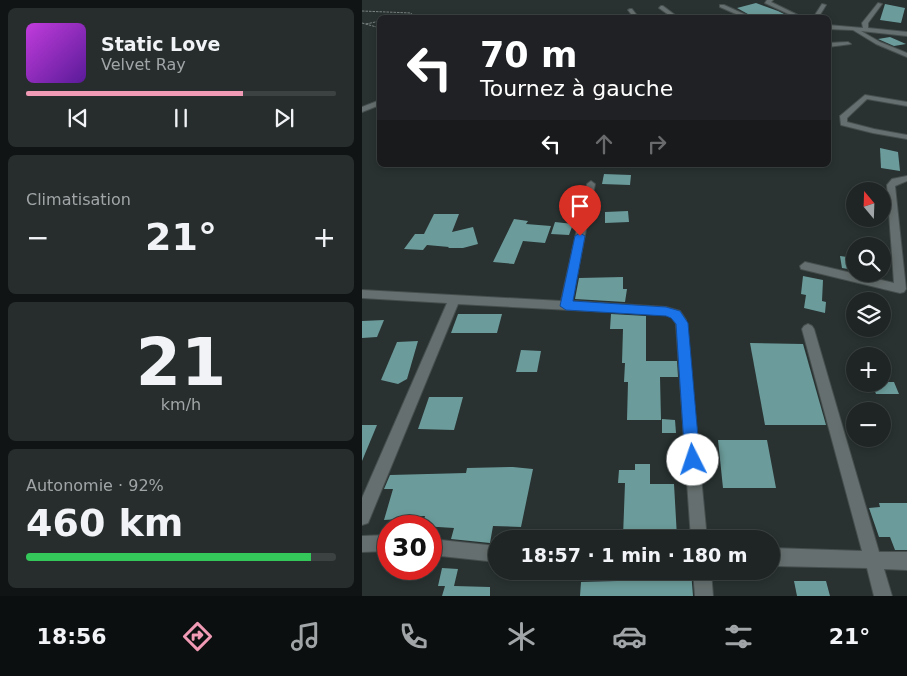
<!DOCTYPE html>
<html lang="fr">
<meta charset="utf-8">
<style>
body{margin:0;font-family:"DejaVu Sans",sans-serif;background:#272d2d;color:#f1f3f6;height:100vh;display:flex;flex-direction:column;font-size:19px;white-space:nowrap}
*{box-sizing:border-box;margin:0}
p{font-size:16px;color:#a1a5a7}
.icon{flex:none;width:28px;height:28px;fill:none;stroke:currentColor;stroke-width:2;stroke-linecap:round;stroke-linejoin:round}
.map{position:relative;flex:1;overflow:hidden}
.sheet{display:flex;flex-direction:column;gap:8px;padding:8px;background:#111414;width:362px}
.sheet>*{flex:none}
.hud{position:absolute;left:15px;top:15px;width:454px;height:152px;border-radius:8px;box-shadow:0 2px 8px #0003,0 0 0 1px #3c4242;background:#202124;color:#fff;overflow:hidden}
.needle{width:32px;rotate:341deg}
.tools{position:absolute;left:484px;top:182px;display:grid;gap:10px}
.tools a{display:grid;place-items:center;width:45px;height:45px;border-radius:50%;background:#1f2525;box-shadow:0 2px 8px #0003,0 0 0 1px #3c4242;font-size:25px}
.speed{position:absolute;left:15px;top:515px;display:flex;gap:10px;font-size:25px;font-weight:700;text-align:center}
.speed>*{display:grid;place-content:center;width:65px;height:65px;border-radius:50%;background:#1f2525;box-shadow:0 2px 8px #0003,0 0 0 1px #3c4242;line-height:1}
.speed .limit{border:8px solid #d22;background:#fff;color:#111}
.pin{position:absolute;display:grid;place-items:center;width:42px;height:42px;color:#fff;margin:-51px -21px;border-radius:50% 50% 50% 0;rotate:-45deg;box-shadow:0 0 5px #0007}
.pin .icon{rotate:45deg}
.me{position:absolute;width:55px;margin:-28px;rotate:356deg;stroke-linejoin:round;filter:drop-shadow(0 0 4px #0008)}
.turn{display:flex;align-items:center;gap:18px;height:105px;padding:0 20px;font-size:22px}
.turn .icon{width:65px;height:65px;stroke-width:2.5}
.turn b{display:block;font-size:35px;line-height:42px}
.lanes{display:flex;align-items:center;height:48px;padding:0 20px;background:#0003;justify-content:center;gap:25px;direction:ltr}
.lanes .off{opacity:.35}
.big{font-size:38px;font-weight:700;line-height:1.1}
.sheet .widget{flex:1;display:flex;flex-direction:column;justify-content:center;gap:8px;min-width:0;padding:0 18px;border-radius:8px;background:#272d2d}
.sheet .dial{align-items:center;gap:0}
.dial b{font-size:65px;line-height:1}
.song{display:flex;align-items:center;gap:15px}
.cover{width:60px;height:60px;border-radius:8px;background:linear-gradient(135deg,hsl(290 70% 55%),hsl(270 70% 35%))}
.played{height:5px;border-radius:2px;background:linear-gradient(90deg,#f09ab5 70%,#3c4242 70%)}
.keys{display:flex;justify-content:space-around;direction:ltr}
.heat{display:flex;justify-content:space-between;align-items:center;font-size:28px;direction:ltr}
.charge{height:8px;border-radius:4px;background:linear-gradient(90deg,#34c759 92%,#3c4242 0)}
.trip{position:absolute;left:126px;top:530px;width:292px;height:50px;border-radius:25px;background:#1f2525;box-shadow:0 2px 8px #0003,0 0 0 1px #3c4242;font-weight:700;line-height:50px;text-align:center}
.tab-bar{display:flex;height:80px;justify-content:space-around;align-items:center;background:#0c0f0f;color:#a1a5a7}
.tab-bar .icon{width:35px;height:35px}
.tab-bar .on{color:#f09ab5}
.tab-bar b{font-size:22px;color:#f1f3f6}
main{display:flex;flex:1;min-height:0}
.map>svg:first-child{display:block}
.building{fill:#6b9c9b}
.lines{fill:none;stroke-linecap:round;stroke-linejoin:round}
.street-casing{stroke:#464e4e;stroke-width:2}
.path{stroke:#7b8282;stroke-width:1;stroke-dasharray:2.5 1;stroke-linecap:butt}
.street{fill:#666f6f;fill-rule:evenodd}
.route{fill:#1a73e8;stroke:#114b97}
</style>
<main>
<section class="sheet">
<div class="widget">
<div class="song"><i class="cover"></i><div><b>Static Love</b><p>Velvet Ray</p></div></div>
<div class="played"></div>
<div class="keys"><svg class="icon" aria-label="previous" viewBox="0 0 24 24"><path d="M18 5L8 12l10 7zM5 5v14"/></svg><svg class="icon" aria-label="pause" viewBox="0 0 24 24"><path d="M8 5v14M16 5v14"/></svg><svg class="icon" aria-label="next" viewBox="0 0 24 24"><path d="M6 5l10 7-10 7zM19 5v14"/></svg></div>
</div>
<div class="widget"><p>Climatisation</p>
<div class="heat"><a>−</a><b class="big">21°</b><a>+</a></div>
</div>
<div class="widget dial"><b>21</b><p>km/h</p></div>
<div class="widget"><p>Autonomie · 92%</p><b class="big">460 km</b><div class="charge"></div></div>
</section>
<div class="map">
<svg width="545" height="596" viewBox="0 0 545 596">
<rect width="100%" height="100%" fill="#293131"/>
<g class="building">
<path d="M394 3 416 11 430 18H393L375 8Z"/>
<path d="M523 4 543 8 539 23 518 20Z"/>
<path d="M528 37 544 44 532 46 516 39Z"/>
<path d="M518 148 536 152 538 171 519 168Z"/>
<path d="M242 174 269 175 268 185 240 184Z"/>
<path d="M266 211 267 222 243 223V212Z"/>
<path d="M72 214H97L90 232 111 227 116 244 101 248H86L87 247 65 245 61 250 42 249 53 234H62Z"/>
<path d="M152 219 166 221 164 224 189 226 183 243 161 241 152 264 131 262Z"/>
<path d="M193 222 211 224 207 235 189 234Z"/>
<path d="M478 256 492 258V270L480 268Z"/>
<path d="M441 276 461 280 460 301 464 302 463 313 442 308 444 295 439 294Z"/>
<path d="M261 277V289H265L263 302 213 299 217 278Z"/>
<path d="M96 314H140L135 333H89Z"/>
<path d="M249 314 284 316V361H315L316 377H298L299 420H265L266 382H262L263 363H260L261 329H248Z"/>
<path d="M22 320 15 337 0 338V321Z"/>
<path d="M56 341 45 379 36 384 19 380 35 342Z"/>
<path d="M388 343 441 344 464 425H403Z"/>
<path d="M159 350 179 351 175 372H154Z"/>
<path d="M520 382H532L537 394H514L510 384H520Z"/>
<path d="M67 397H101L92 430 56 429Z"/>
<path d="M300 419 313 420 314 433H300Z"/>
<path d="M0 425H15L0 461Z"/>
<path d="M356 440H405L414 488H361Z"/>
<path d="M273 464H288V484H312L315 537H261L263 483H256L257 470H273Z"/>
<path d="M151 467 171 469 159 527 131 526 128 543 89 539 92 528 60 526 63 516H38V519L22 520 31 489H22L28 475 104 473 105 468Z"/>
<path d="M517 503H545V550H533L528 537H517L507 508 518 507Z"/>
<path d="M80 568 96 569 92 586 128 587V596H80L83 586H76Z"/>
<path d="M329 571 331 596H218L219 582 255 581V572Z"/>
<path d="M432 581H464L468 596H435Z"/>
</g>
<g class="lines">
<defs>
<g id="street">
<path d="M405 0H411L409 2 442 18H435L403 3Z"/>
<path d="M516 3 520 4 506 23V28L545 32V36L499 31 518 42 545 53V57L514 44 491 30 466 29V25L501 28 500 23Z"/>
<path d="M460 4 464 5 456 18H451Z"/>
<path d="M358 5H362L391 18H383L358 7Z"/>
<path d="M299 6H301L317 18H311L297 8Z"/>
<path d="M268 9H270L277 18H272L266 10Z"/>
<path d="M466 43 486 42 489 44 466 47Z"/>
<path d="M503 95 545 102V106L505 99 485 118V122L512 129 545 135V139L511 133 479 125 478 116Z"/>
<path d="M18 100V105L0 112V107Z"/>
<path d="M545 176V181L533 186 544 289 542 292 538 293 439 269 438 266 443 262 532 283 525 185 530 179Z"/>
<path d="M229 181 233 184 210 301 304 307 318 311 324 320 345 539H329L314 324 310 317 304 315 96 304 6 523 0 525V498L85 303 0 298V290L199 301 225 184Z"/>
<path d="M446 324 450 326 452 329 517 552H545V570L522 569 530 596H512L505 568 410 566V548L500 551 440 329 442 326Z"/>
<path d="M26 535V551L0 552V536Z"/>
<path d="M69 539 135 546V562L69 555Z"/>
<path d="M331 571H349L351 596H333Z"/>
</g>
</defs>
<use href="#street" class="street-casing"/>
<g class="path">
<path d="M0 11 49 13 50 15 34 18"/>
<path d="M0 23 18 28"/>
<path d="M4 24 18 21"/>
</g>
<use href="#street" class="street"/>
</g>
<path class="route" d="M218 233 223 236 211 301 304 307 318 311 326 323 338 460 336 466 331 468 326 466 323 460 314 324 309 318 304 316 204 310 198 306 213 236Z"/>
</svg>
<div class="tools">
<a><svg class="needle" viewBox="-14 -14 28 28"><path d="M0-13l5 13h-10z" fill="#e53935"/><path d="M0 13l5-13h-10z" fill="#a1a5a7"/></svg></a>
<a><svg class="icon" aria-label="search" viewBox="0 0 24 24"><circle cx="10" cy="10" r="6"/><path d="M15 15l6 6"/></svg></a>
<a><svg class="icon" aria-label="layers" viewBox="0 0 24 24"><path d="M12 4l9 5-9 5-9-5zM3 14l9 5 9-5"/></svg></a>
<a>+</a>
<a>−</a>
</div>
<div class="speed"><div class="limit">30</div></div>
<div class="pin" style="left:218px;top:236px;background:#d93025"><svg class="icon" aria-label="arrive" viewBox="0 0 24 24"><path d="M6 21V4h12l-3 4 3 4H6"/></svg></div>
<svg class="me" style="left:331px;top:460px" viewBox="-20 -20 40 40"><circle r="19" fill="#fff"/><path d="M0-13L10 11 0 6-10 11z" fill="#1a73e8"/></svg>
<div class="trip">18:57 · 1 min · 180 m</div>
<div class="hud">
<div class="turn"><svg class="icon" aria-label="left" viewBox="0 0 24 24"><path d="M17 20v-9H6M10 6l-5 5 5 5"/></svg><div><b>70 m</b>Tournez à gauche</div></div>
<div class="lanes"><svg class="icon" aria-label="left" viewBox="0 0 24 24"><path d="M17 20v-9H6M10 6l-5 5 5 5"/></svg><svg class="icon off" aria-label="ahead" viewBox="0 0 24 24"><path d="M12 20V5M6 11l6-6 6 6"/></svg><svg class="icon off" aria-label="right" viewBox="0 0 24 24"><path d="M7 20v-9h11M14 6l5 5-5 5"/></svg></div>
</div>
</div>
</main>
<nav class="tab-bar">
<b>18:56</b>
<svg class="icon on" aria-label="directions" viewBox="0 0 24 24"><path d="M12 3l9 9-9 9-9-9zM9 14v-3h6M13 9l2 2-2 2"/></svg>
<svg class="icon" aria-label="music" viewBox="0 0 24 24"><path d="M9 18V5l10-2v13"/><circle cx="6" cy="18" r="3"/><circle cx="16" cy="16" r="3"/></svg>
<svg class="icon" aria-label="phone" viewBox="0 0 24 24"><path d="M5 4h4l2 5-3 2q2 4 5 5l2-3 5 2v4C11 20 4 13 5 4z"/></svg>
<svg class="icon" aria-label="climate" viewBox="0 0 24 24"><path d="M12 3v18M4 7l16 10M4 17L20 7"/></svg>
<svg class="icon" aria-label="car" viewBox="0 0 24 24"><path d="M5 17H2v-5l4-1 3-4h7l3 4 3 1v5h-3M9 17h6M6 11h13"/><circle cx="7" cy="17" r="2"/><circle cx="17" cy="17" r="2"/></svg>
<svg class="icon" aria-label="filters" viewBox="0 0 24 24"><path d="M4 7h16M4 17h16"/><circle cx="9" cy="7" r="2"/><circle cx="15" cy="17" r="2"/></svg>
<b>21°</b>
</nav>
